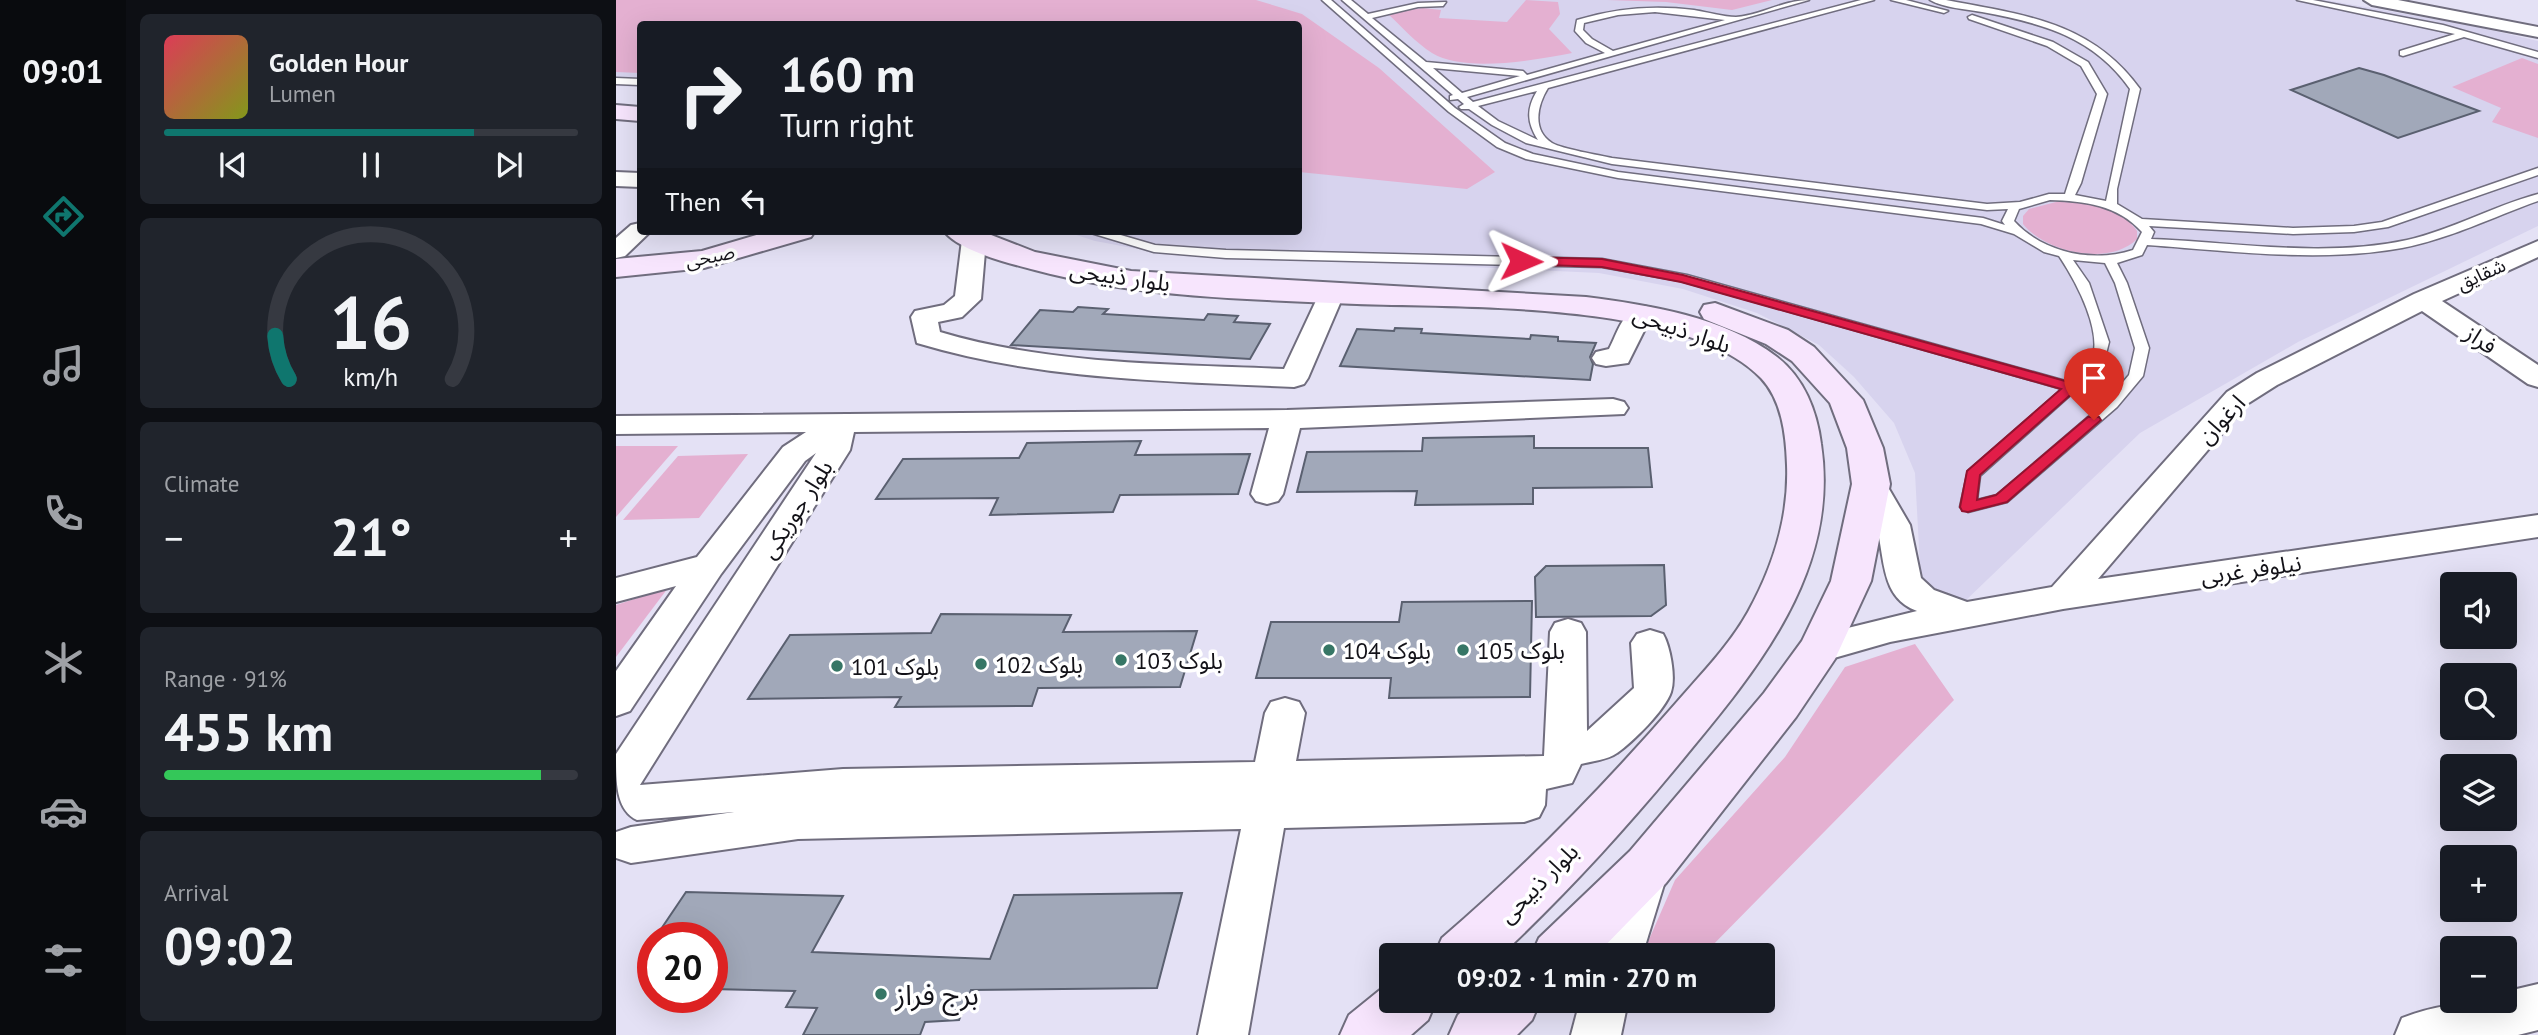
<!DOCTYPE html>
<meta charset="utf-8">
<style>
body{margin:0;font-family:"PT Sans","Noto Sans Arabic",sans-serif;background:#20242c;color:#f1f3f6;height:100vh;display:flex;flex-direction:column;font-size:26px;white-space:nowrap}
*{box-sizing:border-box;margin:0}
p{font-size:23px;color:#9ea1a6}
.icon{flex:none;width:38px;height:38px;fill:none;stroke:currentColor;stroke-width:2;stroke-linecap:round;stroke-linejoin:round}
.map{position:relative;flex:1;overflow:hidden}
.sheet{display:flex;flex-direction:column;gap:14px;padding:14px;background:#0d0f14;width:490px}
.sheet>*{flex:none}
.guide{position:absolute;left:21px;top:21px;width:665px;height:214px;border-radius:7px;box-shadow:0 7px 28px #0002;background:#171b24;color:#f1f3f6;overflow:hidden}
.fabs{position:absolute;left:1824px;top:572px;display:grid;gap:14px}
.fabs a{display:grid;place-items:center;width:77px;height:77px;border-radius:7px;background:#171b24;box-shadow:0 7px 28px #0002;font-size:35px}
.speed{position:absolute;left:21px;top:922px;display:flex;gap:14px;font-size:35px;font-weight:700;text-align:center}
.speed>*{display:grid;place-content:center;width:91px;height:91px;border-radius:50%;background:#171b24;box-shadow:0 7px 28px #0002;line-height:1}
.speed .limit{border:10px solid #d22;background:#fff;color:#111}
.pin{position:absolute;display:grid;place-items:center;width:60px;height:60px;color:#fff;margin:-72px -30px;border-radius:50% 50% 50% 0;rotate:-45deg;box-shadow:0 0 7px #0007}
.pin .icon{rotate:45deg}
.me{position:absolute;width:77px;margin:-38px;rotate:91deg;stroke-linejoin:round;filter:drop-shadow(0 0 5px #0008)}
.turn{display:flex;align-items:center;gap:24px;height:147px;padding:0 28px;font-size:32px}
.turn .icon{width:91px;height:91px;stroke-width:2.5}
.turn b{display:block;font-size:49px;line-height:60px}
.then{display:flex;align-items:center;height:66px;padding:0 28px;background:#0003;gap:14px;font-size:26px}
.big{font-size:52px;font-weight:700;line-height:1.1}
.sheet .tile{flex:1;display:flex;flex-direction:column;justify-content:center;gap:10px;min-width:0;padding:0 24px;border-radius:10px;background:#20242c}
.sheet .dial{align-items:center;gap:0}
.dial svg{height:182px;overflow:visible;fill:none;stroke:#363941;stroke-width:7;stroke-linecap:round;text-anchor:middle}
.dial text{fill:#f1f3f6;stroke:none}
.song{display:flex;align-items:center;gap:21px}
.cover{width:84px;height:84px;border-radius:10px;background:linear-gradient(135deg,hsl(350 70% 55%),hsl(70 70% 35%))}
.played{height:7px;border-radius:4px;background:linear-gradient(90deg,#0f766e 75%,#363941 75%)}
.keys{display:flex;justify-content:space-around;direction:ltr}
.heat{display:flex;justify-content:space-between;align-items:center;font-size:38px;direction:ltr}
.charge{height:10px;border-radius:5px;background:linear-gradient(90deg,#34c759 91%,#363941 0)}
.trip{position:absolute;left:763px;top:943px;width:396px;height:70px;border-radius:7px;background:#171b24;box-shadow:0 7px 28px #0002;font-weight:700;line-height:70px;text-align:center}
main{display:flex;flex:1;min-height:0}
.dock{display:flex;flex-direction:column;width:126px;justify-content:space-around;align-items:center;background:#090b0e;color:#9ea1a6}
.dock .icon{width:49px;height:49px}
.dock .current{color:#0f766e}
.dock b{font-size:32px;color:#f1f3f6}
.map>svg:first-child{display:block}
.built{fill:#d7d3ee}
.green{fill:#e4b0d1}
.building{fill:#a1a8b9;stroke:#5a6070;stroke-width:2}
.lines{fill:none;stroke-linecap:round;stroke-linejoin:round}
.lane-casing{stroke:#706d7e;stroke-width:3}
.street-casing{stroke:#706d7e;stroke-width:4}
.secondary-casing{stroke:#706d7e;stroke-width:4}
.lane{fill:#fff;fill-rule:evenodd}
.street{fill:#fff;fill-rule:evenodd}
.secondary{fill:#f7e5fd;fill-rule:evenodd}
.route{fill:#e11d48;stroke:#92132f;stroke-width:2}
.poi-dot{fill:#367665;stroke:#fff;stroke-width:2.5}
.labels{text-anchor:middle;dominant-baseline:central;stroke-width:7;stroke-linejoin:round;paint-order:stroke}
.far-street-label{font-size:19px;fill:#131218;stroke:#fff}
.street-label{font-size:23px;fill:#131218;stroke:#fff}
.poi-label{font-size:23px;fill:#131218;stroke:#fff;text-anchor:start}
.near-poi-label{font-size:28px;fill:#131218;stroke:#fff;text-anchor:start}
</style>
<main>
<nav class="dock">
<b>09:01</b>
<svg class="icon current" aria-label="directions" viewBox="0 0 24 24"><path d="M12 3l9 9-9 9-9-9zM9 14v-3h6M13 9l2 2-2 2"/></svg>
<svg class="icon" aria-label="music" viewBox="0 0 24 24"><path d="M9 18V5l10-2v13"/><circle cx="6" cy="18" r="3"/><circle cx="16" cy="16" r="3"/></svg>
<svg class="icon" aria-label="phone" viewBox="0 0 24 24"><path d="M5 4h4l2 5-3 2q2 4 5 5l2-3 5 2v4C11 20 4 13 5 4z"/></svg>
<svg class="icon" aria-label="climate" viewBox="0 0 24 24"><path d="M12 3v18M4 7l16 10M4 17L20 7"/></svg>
<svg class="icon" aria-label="car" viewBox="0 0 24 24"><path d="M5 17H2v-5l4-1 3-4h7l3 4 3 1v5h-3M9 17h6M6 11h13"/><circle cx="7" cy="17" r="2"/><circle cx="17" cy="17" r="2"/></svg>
<svg class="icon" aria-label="filters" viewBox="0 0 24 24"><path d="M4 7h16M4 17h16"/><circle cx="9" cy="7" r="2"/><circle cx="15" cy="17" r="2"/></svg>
</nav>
<section class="sheet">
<div class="tile">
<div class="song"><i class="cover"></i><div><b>Golden Hour</b><p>Lumen</p></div></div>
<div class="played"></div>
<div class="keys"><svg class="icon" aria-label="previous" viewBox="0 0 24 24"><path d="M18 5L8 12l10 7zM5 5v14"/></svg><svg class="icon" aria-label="pause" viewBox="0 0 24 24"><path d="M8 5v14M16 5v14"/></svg><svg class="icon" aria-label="next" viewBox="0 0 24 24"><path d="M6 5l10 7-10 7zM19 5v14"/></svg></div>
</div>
<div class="tile dial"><svg viewBox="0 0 100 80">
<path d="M14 69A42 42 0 1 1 86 69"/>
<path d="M14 69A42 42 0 0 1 8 50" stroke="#0f766e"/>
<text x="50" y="56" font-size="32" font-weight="700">16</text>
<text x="50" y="72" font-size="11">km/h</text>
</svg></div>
<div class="tile"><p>Climate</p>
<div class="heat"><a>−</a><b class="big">21°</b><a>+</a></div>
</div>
<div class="tile"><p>Range · 91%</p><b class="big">455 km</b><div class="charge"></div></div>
<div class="tile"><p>Arrival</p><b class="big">09:02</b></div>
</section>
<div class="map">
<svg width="1922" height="1035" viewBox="0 0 1922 1035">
<rect width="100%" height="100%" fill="#e4e1f5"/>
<path class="built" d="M0 0H1709L1853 25 1922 41V226L1682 342 1524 433 1346 604 1305 585 1299 473 1278 423 1238 377 1203 345 1141 313 1067 289 983 273 538 252 479 241 448 231H682V24H24V87L0 86Z"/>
<g class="green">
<path d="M0 0H640L686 14 763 68 879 172 851 189 683 172 682 24H24V73L0 72Z"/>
<path d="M910 0 942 2 944 14 933 29 956 53C920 60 848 73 816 53 800 43 785 26 771 13L807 8 825 10 823 18 891 22Z"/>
<path d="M991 0H1156L1116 10 1050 2Z"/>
<path d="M1906 58 1922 64V138L1876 122 1885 108 1836 87Z"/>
<path d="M1440 202C1468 202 1504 205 1521 231V239C1493 267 1429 252 1407 224V216L1413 209Z"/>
<path d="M0 446H62L0 517Z"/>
<path d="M132 454 83 518 7 520 62 456Z"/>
<path d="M52 588 0 657V605Z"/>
<path d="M1299 644 1338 700 1087 955H1048L1028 951 1059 880 1169 757 1229 667Z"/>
</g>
<g class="building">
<path d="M1743 68 1768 75 1863 111 1782 138 1675 90Z"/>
<path d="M462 307 492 309 487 314 588 320 592 314 622 316 618 322 654 324 634 359 395 345 424 310 457 312Z"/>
<path d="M779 328 806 329 805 333 914 339 915 335 942 337V341L980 343 974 357 977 364 974 380 724 366 741 329 778 331Z"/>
<path d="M918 436V448H1032L1036 487 917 488V504L799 505 801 491 681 492 691 452 806 451 807 438Z"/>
<path d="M525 441 519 455 634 454 622 494 504 495 497 512 374 515 382 498 260 499 287 459 403 458 411 443Z"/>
<path d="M1048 565 1050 605 1035 616 920 617 919 577 930 566Z"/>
<path d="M916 601 914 697 773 698 775 678H640L655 622H783L786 602Z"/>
<path d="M325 614 455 615 447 632 581 631 564 687 422 688 416 706 279 707 285 697 132 699 174 635 315 633Z"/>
<path d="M70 892 227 896 196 952 374 959 398 895 566 893 541 988 355 990 343 1020 309 1022 304 1035H187L201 1008 170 1007 179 991 96 989V938H39Z"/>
</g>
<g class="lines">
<defs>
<g id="lane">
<path d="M706 0H715L839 108 889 143 917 154 1002 172 1367 218 1389 225 1386 221 1392 209 1371 210 996 164 910 143 876 125 853 109H845L843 107 848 104 842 99 834 100V96L837 95 726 0H735L752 14 802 3 830 2 827 6 802 7 756 18 810 62 907 71 911 75 989 53 970 43 959 31 961 20C1000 8 1037 5 1078 10 1091 12 1108 17 1120 17 1143 16 1167 0 1193 0L851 97 857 102 1245 0H1258L932 88C922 104 915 130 936 143 946 149 983 155 996 158L1371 204 1404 202 1433 194H1449L1481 94 1465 66 1431 46 1353 19 1352 17 1356 15 1437 42 1472 62 1491 94 1465 183 1459 195 1490 201 1514 89C1478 37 1426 23 1366 12 1350 9 1328 8 1314 0H1330C1407 15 1475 21 1524 89L1501 189V204L1526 219 1677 228 1738 226 1766 222 1922 168V175L1772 227 1738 232 1677 234 1533 226 1538 232 1535 239C1618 242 1708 258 1791 240 1836 230 1877 206 1922 194V201C1877 217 1833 239 1786 248 1704 263 1615 251 1531 245L1526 255 1501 263 1511 283 1533 348 1527 376 1501 407 1391 502 1352 512 1344 507 1352 471 1446 389 1065 281 986 267 610 258 538 252 475 233 473 231H491L539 245 610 250 986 259 1071 275 1453 382C1459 377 1470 371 1474 364 1490 335 1459 280 1443 256L1428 252 1398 234 1365 224 1002 178 910 159 881 147 833 112ZM1039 12 1109 20 997 51 976 39 967 30 968 23 1002 15ZM817 68 904 76 846 93ZM921 91C910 109 911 123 922 140L882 121 862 106ZM1434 200C1468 201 1502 205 1526 232L1517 250C1477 263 1427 253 1398 221L1403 209ZM1457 260 1489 263 1499 283 1519 348 1513 375 1491 401 1381 495 1361 500 1364 476 1487 366 1493 342 1473 283Z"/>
<path d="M1275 0H1290L1332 11 1328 13Z"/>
<path d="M1681 0H1697L1827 25 1922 52V58L1848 37 1787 56 1784 55V51L1839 34Z"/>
<path d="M0 78 24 79V85L0 84Z"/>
</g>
<g id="street">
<path d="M1748 0H1782L1922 27V37L1756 5Z"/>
<path d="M0 172 24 173V187L0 186Z"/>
<path d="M24 223V231H35L9 256 0 258V238L15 225Z"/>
<path d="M358 233 367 235 370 240 365 299 346 317 322 322 324 332C435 365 552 364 668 369L706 288H724L728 294 692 378 688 384 678 387C550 381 424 380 301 343L295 317 299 311 328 305 339 296 346 240 349 235Z"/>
<path d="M1922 241V257L1826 301 1922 365V387L1912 384 1806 311 1661 385 1631 404 1482 579 1922 515V537L1447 609 1274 642 1204 662 1191 658 1185 648 1191 638 1301 611C1265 598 1269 560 1261 528 1257 513 1246 498 1239 484L1244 477 1255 474 1266 477 1294 525 1305 578 1318 590 1351 602 1436 587 1611 392 1641 373 1798 294Z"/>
<path d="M1027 306 1036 308 1040 314 1030 327 1012 363 990 366 980 364 976 358 980 352 993 349C1002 332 1006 311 1027 306Z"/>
<path d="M997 399 1008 402 1012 408 1008 414 684 428 667 494 662 501 651 504 640 501 635 494 653 428 238 432 234 450 24 785 227 769 639 762 649 713 655 702 669 698 683 702 689 713 680 761 928 756 934 632 939 623 952 619 965 623 970 632 971 731 1018 688 1015 643 1021 634 1034 630 1047 634C1054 646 1060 677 1055 692 1049 710 1017 742 1001 753 992 760 976 761 965 764L956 783 930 789 929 805 923 817 908 822 668 828 632 1035H582L625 829 182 839 15 863 0 858V832L15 827 118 812 21 820C0 810 0 783 0 754L200 453 189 461 105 574 14 711 0 716V671L60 586 0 602V578L81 557 167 447 190 432 0 434V416L671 410Z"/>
<path d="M1028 859 1044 864 1050 878 1026 956H979L1012 864Z"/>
<path d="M1922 984V1030L1902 1035H1779L1786 1018C1820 1005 1852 1001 1888 1001V992Z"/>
<path d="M964 1001H1012L1005 1035H955Z"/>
</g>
<g id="secondary">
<path d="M0 105 24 107V121L0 119Z"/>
<path d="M154 231H199L195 237 88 268 0 277V259L86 251Z"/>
<path d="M328 231H365L419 252 515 271 970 297C1033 305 1109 317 1161 357 1188 378 1201 411 1205 444 1225 575 1135 677 1058 770 1004 835 946 898 884 956H818L826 938C910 866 987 787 1060 703 1085 674 1113 646 1132 612 1157 567 1173 516 1171 465 1170 435 1166 400 1145 378 1070 300 845 308 741 304 634 299 523 298 419 270 395 264 343 251 328 231Z"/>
<path d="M1099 303 1172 330 1198 347 1247 400 1267 448 1274 484 1255 581 1219 659 1180 717 1050 883 979 956H915L923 938 1014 851 1148 693 1186 641 1215 581 1236 484 1231 448 1214 403 1176 361 1150 344 1088 319 1084 312 1088 305Z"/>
<path d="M775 981V1001H820L812 1020 795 1035H724L733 1015Z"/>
<path d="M857 1001H924L916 1020 901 1035H833L842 1015Z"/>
</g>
</defs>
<use href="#lane" class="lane-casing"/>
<use href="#street" class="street-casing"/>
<use href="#secondary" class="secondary-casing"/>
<use href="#lane" class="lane"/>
<use href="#street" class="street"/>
<use href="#secondary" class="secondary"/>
</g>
<path class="route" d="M905 257 986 259 1067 275 1460 384V390L1364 475 1361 500 1380 495 1472 417H1483L1485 420 1391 502 1352 512 1346 511 1344 507 1351 471 1445 389 1065 282 986 267 901 264 899 261Z"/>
<g class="poi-dot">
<circle cx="713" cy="650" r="7"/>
<circle cx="847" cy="650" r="7"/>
<circle cx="505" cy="660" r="7"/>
<circle cx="365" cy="664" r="7"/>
<circle cx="221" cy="666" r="7"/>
<circle cx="265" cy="994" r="7"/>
</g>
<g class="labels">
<g class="far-street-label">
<text transform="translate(94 256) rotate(-12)">صبحی</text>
<text transform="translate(1865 274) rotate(-24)">شقایق</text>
</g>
<g class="street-label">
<text transform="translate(504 276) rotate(8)">بلوار ذبیحی</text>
<text transform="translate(1066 329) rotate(19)">بلوار ذبیحی</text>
<text transform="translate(1865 339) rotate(34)">فراز</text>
<text transform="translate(1605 419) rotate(-47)">ارغوان</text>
<text transform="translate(180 509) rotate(-57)">بلوار جوریکی</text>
<text transform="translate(1635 569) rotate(-8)">نیلوفر غربی</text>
<text transform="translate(922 883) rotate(-45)">بلوار ذبیحی</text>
</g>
<g class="poi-label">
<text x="727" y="650">بلوک 104</text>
<text x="861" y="650">بلوک 105</text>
<text x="519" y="660">بلوک 103</text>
<text x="379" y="664">بلوک 102</text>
<text x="235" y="666">بلوک 101</text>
</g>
<g class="near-poi-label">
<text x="279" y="994">برج فراز</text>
</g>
</g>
</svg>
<div class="fabs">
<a><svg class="icon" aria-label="sound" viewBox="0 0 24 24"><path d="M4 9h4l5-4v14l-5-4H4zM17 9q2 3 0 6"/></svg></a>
<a><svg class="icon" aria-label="search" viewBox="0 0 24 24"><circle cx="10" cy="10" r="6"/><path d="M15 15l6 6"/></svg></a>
<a><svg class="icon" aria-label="layers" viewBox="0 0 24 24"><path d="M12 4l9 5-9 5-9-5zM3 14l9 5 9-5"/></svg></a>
<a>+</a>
<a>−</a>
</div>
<div class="speed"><div class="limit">20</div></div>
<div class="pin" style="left:1478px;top:420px;background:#d93025"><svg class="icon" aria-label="arrive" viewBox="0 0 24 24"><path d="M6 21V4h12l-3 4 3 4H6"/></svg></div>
<svg class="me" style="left:905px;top:261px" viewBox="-20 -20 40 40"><path d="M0-17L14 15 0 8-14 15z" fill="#e11d48" stroke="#fff" stroke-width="4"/></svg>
<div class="trip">09:02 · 1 min · 270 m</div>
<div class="guide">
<div class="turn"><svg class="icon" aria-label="right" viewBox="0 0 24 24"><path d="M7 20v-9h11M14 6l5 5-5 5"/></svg><div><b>160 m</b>Turn right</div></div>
<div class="then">Then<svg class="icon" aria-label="left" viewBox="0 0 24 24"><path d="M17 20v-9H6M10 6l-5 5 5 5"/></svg></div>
</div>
</div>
</main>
